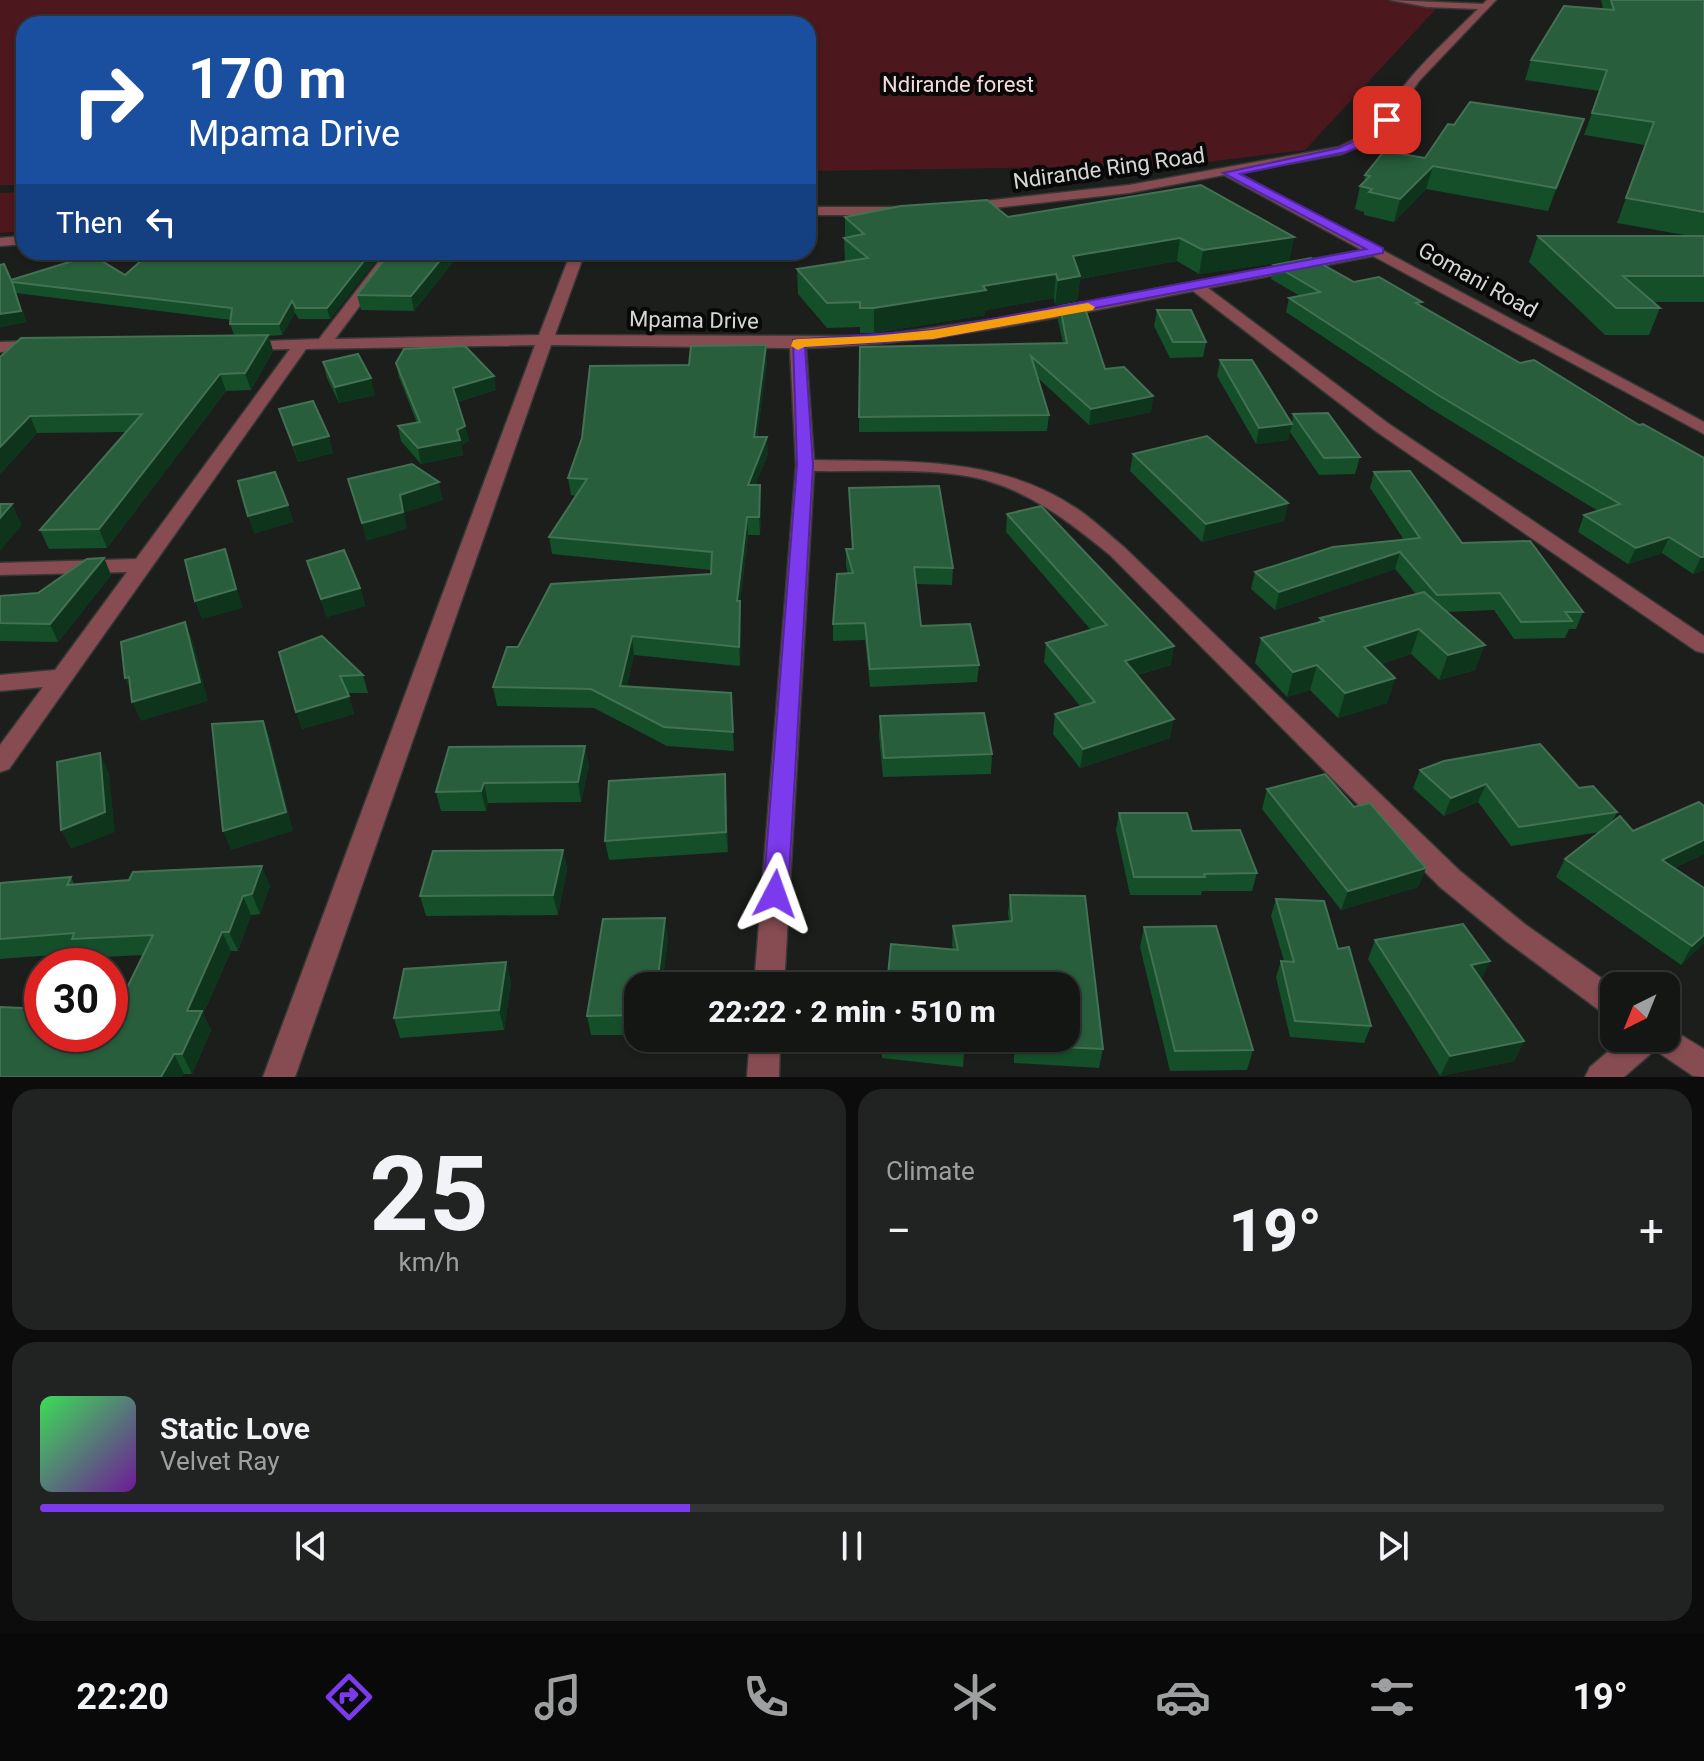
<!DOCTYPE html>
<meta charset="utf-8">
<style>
body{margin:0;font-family:Roboto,sans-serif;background:#212322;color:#f1f3f6;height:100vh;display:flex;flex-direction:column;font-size:30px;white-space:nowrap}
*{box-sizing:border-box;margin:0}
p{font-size:26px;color:#9d9fa0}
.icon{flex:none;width:44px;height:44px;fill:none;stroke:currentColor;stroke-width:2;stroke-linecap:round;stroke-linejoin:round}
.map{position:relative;height:1077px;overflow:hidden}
.sheet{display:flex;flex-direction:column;gap:12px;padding:12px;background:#0b0c0b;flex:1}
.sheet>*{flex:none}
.top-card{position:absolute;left:16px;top:16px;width:800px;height:244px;border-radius:24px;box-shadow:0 2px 6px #0004,0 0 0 2px #333534;background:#1a4fa0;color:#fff;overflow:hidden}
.needle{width:52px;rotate:223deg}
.fabs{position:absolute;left:1600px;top:972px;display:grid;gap:16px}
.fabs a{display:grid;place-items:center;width:80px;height:80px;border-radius:16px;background:#141614;box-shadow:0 2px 6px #0004,0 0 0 2px #333534;font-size:40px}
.speed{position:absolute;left:24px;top:948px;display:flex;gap:16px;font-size:40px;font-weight:700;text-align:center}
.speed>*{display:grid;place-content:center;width:104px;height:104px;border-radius:50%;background:#141614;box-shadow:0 2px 6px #0004,0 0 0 2px #333534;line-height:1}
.speed .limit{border:12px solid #d22;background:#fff;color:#111}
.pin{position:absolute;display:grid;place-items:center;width:68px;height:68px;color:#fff;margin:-34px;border-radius:16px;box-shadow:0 4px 12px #0006}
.me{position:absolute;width:88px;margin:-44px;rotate:4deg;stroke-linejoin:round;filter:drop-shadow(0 0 6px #0008)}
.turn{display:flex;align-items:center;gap:28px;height:168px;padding:0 40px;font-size:36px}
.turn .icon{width:104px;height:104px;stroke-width:2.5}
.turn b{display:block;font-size:56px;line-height:68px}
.then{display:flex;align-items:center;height:76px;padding:0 40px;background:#0003;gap:16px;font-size:30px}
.big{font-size:60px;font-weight:800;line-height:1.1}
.sheet .widget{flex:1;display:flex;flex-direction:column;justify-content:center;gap:12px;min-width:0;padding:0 28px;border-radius:24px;background:#212322}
.sheet .dial{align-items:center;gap:0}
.dial b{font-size:104px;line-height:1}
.song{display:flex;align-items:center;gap:24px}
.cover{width:96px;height:96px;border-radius:12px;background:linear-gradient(135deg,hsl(130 70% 55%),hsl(280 70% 35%))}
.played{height:8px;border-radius:4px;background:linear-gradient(90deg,#7c3aed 40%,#333534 40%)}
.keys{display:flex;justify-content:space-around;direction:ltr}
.heat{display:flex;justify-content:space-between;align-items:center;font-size:44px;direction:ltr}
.sheet .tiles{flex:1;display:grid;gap:12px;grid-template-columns:1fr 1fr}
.widget:last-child{grid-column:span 2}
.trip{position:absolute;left:624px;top:972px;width:456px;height:80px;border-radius:24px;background:#141614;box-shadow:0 2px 6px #0004,0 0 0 2px #333534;font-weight:800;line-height:80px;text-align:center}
.tabs{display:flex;height:128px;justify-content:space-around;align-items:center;background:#080908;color:#9d9fa0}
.tabs .icon{width:56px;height:56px}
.tabs .on{color:#7c3aed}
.tabs b{font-size:36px;color:#f1f3f6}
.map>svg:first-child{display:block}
.green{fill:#4d171e}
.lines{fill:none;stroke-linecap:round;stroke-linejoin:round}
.minor-casing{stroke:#353835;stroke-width:3}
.minor{fill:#864c51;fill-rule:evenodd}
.wall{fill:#144f29}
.shaded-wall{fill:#0e351c}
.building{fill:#285e3b;stroke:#437154;stroke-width:2}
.route{fill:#7c3aed;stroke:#51269a;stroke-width:2}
.slow{fill:#f59e0b}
.labels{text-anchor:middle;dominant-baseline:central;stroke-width:8;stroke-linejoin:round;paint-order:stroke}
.far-park-label{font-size:22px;fill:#f4dadb;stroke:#070807}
.far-street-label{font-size:22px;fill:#d5d7d5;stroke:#070807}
</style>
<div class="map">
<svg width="1704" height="1077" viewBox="0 0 1704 1077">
<rect width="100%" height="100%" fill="#1b1e1b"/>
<g class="green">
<path d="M0 0H1439L1435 10 1305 150 1183 165 808 171V24H24V185H0Z"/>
<path d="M24 192V231L0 233V193Z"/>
</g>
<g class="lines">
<defs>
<g id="minor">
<path d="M1390 0 1483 4 1487 0H1496L1419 81 1391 122 1369 142 1342 154 1238 173 1704 422V434L1373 256 1208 288 1389 424 1704 636V653L1696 651 1377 432 1193 291C1065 316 937 344 806 348L814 460C904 462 997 455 1076 508 1093 519 1108 534 1124 547L1460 871 1526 925 1614 987V1017L1603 1013 1506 941 1440 887 1110 555C1072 524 1034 494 985 480 937 467 865 472 814 471L784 986H754L796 465 790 348 551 345 295 1077H263L535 345 306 349 9 769 0 772V745L43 687 0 691V675L55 670 127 572 0 575V563L136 559 290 349 244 350 238 348V342L319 339 386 252H400L335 339 539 335 571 252H585L555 335 874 336 1002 318 1362 250 1224 175 1129 193 966 211 960 207 966 203 1129 185 1339 147C1380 129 1386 106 1413 75 1433 52 1456 31 1478 9L1427 7Z"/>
<path d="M808 207H898L905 211 898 215H808Z"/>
<path d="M24 236V244L0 246V238Z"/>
<path d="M36 341 42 343V349L0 352V342Z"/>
<path d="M1666 1026 1704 1049V1077L1693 1076 1655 1050 1624 1077H1585L1590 1067 1624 1038H1666Z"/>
<path d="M750 1038H780L779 1077H747Z"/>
</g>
</defs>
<use href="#minor" class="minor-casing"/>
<use href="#minor" class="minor"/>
</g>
<g class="wall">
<path d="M1601 0H1704V302H1654L1660 308 1649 335H1605L1529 262 1538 236H1690L1617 223 1645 145 1584 135 1600 91 1525 80 1531 60 1603 9Z"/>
<path d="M1584 119 1576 140 1548 211 1426 189 1394 222 1364 215V212L1355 209 1360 186 1364 183 1365 175 1425 158 1454 125Z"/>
<path d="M845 217H1008L1294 237 1289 261 1199 274 1177 261 1080 279 1077 301 1055 305 1054 298 985 310V315L874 333H860V327L827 328 798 294 797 269 845 262 844 238 845 237Z"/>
<path d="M371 252H380L381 254 330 319H299L295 313 282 335 269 336 273 351 251 390 226 391 107 548 49 549 40 530 126 432 37 433 0 474V357L234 335 230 324 231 320 16 293 26 322 0 327V265L11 280 125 275Z"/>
<path d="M461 252 414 311 361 310 357 295Z"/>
<path d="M1274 265 1354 282 1421 306 1520 363 1704 458V570L1693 574 1662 553 1628 564 1578 532 1584 515 1598 511 1433 410 1286 312 1289 298 1300 296 1271 279Z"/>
<path d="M1060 306 1105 369 1153 396 1151 412 1089 425 1038 378 1049 415 1047 431 859 432 860 347 1063 343 1058 320Z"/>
<path d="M1157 310 1206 342 1203 357 1170 358 1154 326Z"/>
<path d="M1220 360 1292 423 1293 414 1360 457 1355 474 1319 475 1290 432 1288 440 1256 444 1217 376Z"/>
<path d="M767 361 757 437 768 454 755 485 761 503 760 535H748L740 603 741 620 740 666 634 655 627 686 731 693 734 751 667 746 594 708 497 706 493 687 518 647 711 574V570L552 554 549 537 576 496 571 495 568 478 689 365Z"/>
<path d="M323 362 375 395 339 403 327 378Z"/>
<path d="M396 363 496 390 457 402 469 441 461 445 463 455 421 464 401 441 398 426 417 423 399 377Z"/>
<path d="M279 409 333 453 298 462Z"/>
<path d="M1133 454 1288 503 1284 521 1202 542 1130 471Z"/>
<path d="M1374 472 1462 543 1583 612 1576 629H1569L1565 638 1514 639 1494 610 1447 612 1475 670 1439 680 1411 654 1381 664 1395 678 1387 703 1338 718 1310 690 1287 697 1255 663 1261 638 1319 622 1320 618 1416 594 1395 569 1275 610 1251 589 1255 572 1404 540 1370 488Z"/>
<path d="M849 488 953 568 952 585 916 584 921 626 979 665 977 682 870 687 865 640 833 641V624L848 574 846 566V549H852Z"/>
<path d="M1007 514 1171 665 1137 675 1170 738 1080 768 1053 734 1055 714 1080 706 1044 662 1046 643 1091 630 1006 532Z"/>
<path d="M104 558 111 575 58 642 0 641V596L38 593Z"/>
<path d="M307 561 360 588 365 606 327 617Z"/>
<path d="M279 652 363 675 368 693H347L354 714 302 729Z"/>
<path d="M880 716 992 754 991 774 883 777 879 735Z"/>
<path d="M589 765 581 802 488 803 486 811H441L436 792Z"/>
<path d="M1420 770 1579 788 1617 812 1612 822 1633 831 1704 806V854L1674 868 1704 943 1681 965 1556 877 1565 859 1600 832 1511 846 1478 802 1444 816 1413 788Z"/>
<path d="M1267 789 1426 868 1418 887 1341 910 1262 809Z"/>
<path d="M726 793 728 852 609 860 605 841Z"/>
<path d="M1119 813 1192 831 1257 873 1252 891H1202L1201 895H1130L1116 830Z"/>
<path d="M563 850 567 869 558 915 426 916 420 896Z"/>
<path d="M71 877 74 884 270 886 260 914 251 915 238 951H231L203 1014 211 1030 192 1074H184L42 1034 121 1000 143 955 83 958 80 953 0 959V883Z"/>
<path d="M1010 895 1103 1049 1099 1068 1014 1063V1050L964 1054 963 1067 882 1058V1038H1066L953 950 952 945 953 926 1009 921 1008 913Z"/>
<path d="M1276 899 1338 949 1371 1026 1364 1043 1290 1037 1276 977 1281 961H1284L1271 916Z"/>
<path d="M1144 927 1253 1050 1247 1070 1170 1071 1140 947Z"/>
<path d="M668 938 662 986H638V1035H591L587 1016Z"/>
<path d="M1375 940 1524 1041 1514 1061 1440 1076 1368 959Z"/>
<path d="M506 962 511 982 504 1030 400 1038 394 1018Z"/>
</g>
<g class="shaded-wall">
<path d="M1584 119 1576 140 1548 211 1556 188Z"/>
<path d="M1433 166 1426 189 1394 222 1400 199Z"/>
<path d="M1294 237 1289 261 1199 274 1203 250Z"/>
<path d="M1180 238 1177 261 1080 279 1077 301 1055 305 1058 280 1073 256Z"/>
<path d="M371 252H380L381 254 330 319 327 308Z"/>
<path d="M447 252H461L414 311 411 296Z"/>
<path d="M1056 274 1054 298 985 310V315L874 333V308L983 286Z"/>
<path d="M12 282 26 322 0 327V314Z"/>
<path d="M292 301 295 313 282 335 279 324Z"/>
<path d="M268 335 273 351 251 390 245 373Z"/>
<path d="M766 345 767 361 755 454 754 437Z"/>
<path d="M220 374 226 391 107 548 99 529Z"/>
<path d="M494 376 496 390 456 402 453 388Z"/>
<path d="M371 378 375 395 339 403 335 387Z"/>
<path d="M1153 396 1151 412 1089 425 1091 409Z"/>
<path d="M30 416 37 433 0 474V447Z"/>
<path d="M1292 424 1288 440 1256 444 1259 428Z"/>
<path d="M465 426 469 441 461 445 463 455 421 464 418 448Z"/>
<path d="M329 436 333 453 298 462 293 445Z"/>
<path d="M767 437 768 454 749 502 748 485Z"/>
<path d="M439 482 443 500 404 513 407 529 366 541 362 523 400 495Z"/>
<path d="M760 485 761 503 760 535 759 517Z"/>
<path d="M1288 503 1284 521 1202 542 1206 524Z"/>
<path d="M12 504 22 525 0 551V518Z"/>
<path d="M288 505 294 522 254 534 248 516Z"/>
<path d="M747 517 748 535 740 603 741 620 740 666 737 601Z"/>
<path d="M1669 537 1662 553 1628 564 1636 548Z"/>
<path d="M225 549 243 608 202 619 195 601Z"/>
<path d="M1400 552 1395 569 1275 610 1279 592Z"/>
<path d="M1701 557H1704V570L1693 574Z"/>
<path d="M104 558 111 575 58 642 50 624Z"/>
<path d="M360 588 365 606 327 617 321 599Z"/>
<path d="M185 622 193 641 208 701 141 721 132 702Z"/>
<path d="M1419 629 1411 654 1356 672 1364 647Z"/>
<path d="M632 636 634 655 623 705 620 686Z"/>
<path d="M1485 645 1475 670 1439 680 1448 655Z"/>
<path d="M1174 646 1171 665 1122 679 1125 661Z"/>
<path d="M1317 665 1310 690 1287 697 1293 672Z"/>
<path d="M129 677 133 697 125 678Z"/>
<path d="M1395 678 1387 703 1338 718 1345 693Z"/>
<path d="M349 696 354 714 302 729 296 712Z"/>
<path d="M1174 719 1170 738 1080 768 1083 749Z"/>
<path d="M263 721 270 739 293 831 231 850 223 831Z"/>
<path d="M585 746 589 765 581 802 578 782Z"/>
<path d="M100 753 109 773 115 832 71 849 61 830Z"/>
<path d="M725 774 726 793 728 852 726 832Z"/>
<path d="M484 783 488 803 486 811 481 791Z"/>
<path d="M1486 784 1478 802 1444 816 1451 798Z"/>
<path d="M1704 840V854L1652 878 1662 860Z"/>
<path d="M563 850 567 869 558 915 553 895Z"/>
<path d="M262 866 270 886 260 914 252 894Z"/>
<path d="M1426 868 1418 887 1341 910 1348 891Z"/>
<path d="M243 896 251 915 238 951 229 932Z"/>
<path d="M665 918 668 938 662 986H657Z"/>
<path d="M222 932 231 951 203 1014 211 1030 192 1074 182 1054 187 1011Z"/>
<path d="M1704 935V943L1681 965 1692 946Z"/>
<path d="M1490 961 1481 981 1471 965Z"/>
<path d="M506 962 511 982 504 1030 499 1010Z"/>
<path d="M1524 1041 1514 1061 1440 1076 1450 1056Z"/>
<path d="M174 1054 184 1074 182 1077H161Z"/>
</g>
<g class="building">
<path d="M1611 0H1704V212L1626 198 1654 122 1592 113 1607 70 1531 60 1564 6 1614 10Z"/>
<path d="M1470 102 1584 119 1556 188 1433 166 1400 199 1369 192 1372 189 1360 186 1370 176 1365 175 1384 151 1425 158 1448 124 1454 125Z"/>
<path d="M1201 185 1294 237 1203 250 1180 238 1073 256 1080 276 1058 280 1056 274 983 286 986 290 874 308H860V302L827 303 797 269 868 258 844 238 864 234 845 217 901 206 987 200 1008 217Z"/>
<path d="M1538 236H1704V276H1623L1660 308H1616Z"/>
<path d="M151 252H371L327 308H296L292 301 279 324H230L232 308 12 282 21 311 0 314V265L4 264 11 280 92 255 125 275Z"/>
<path d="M390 252H447L411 296 357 295Z"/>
<path d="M1311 258 1354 282 1379 277 1422 302 1416 303 1520 363 1534 360 1639 425 1643 424 1704 458V557H1701L1669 537 1636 548 1584 515 1620 504 1438 395 1289 298 1320 292 1274 265Z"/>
<path d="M1083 302 1105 369 1124 367 1153 396 1091 409 1031 356 1049 415 859 417 860 347 1067 343 1060 306Z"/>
<path d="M1157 310H1191L1206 342H1173Z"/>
<path d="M268 335 245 373 220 374 99 529 40 530 142 414 30 416 0 447V357L21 338Z"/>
<path d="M766 345 754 437H767L748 485H760L759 517H747L737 601H740L739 647 632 636 620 686 731 693 733 732 664 727 591 689 493 687 507 647H518L551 584 711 574 712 552 549 537 587 479 568 478 582 438 590 366 689 365 691 346Z"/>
<path d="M465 346 494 376 453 388 465 426 457 430 460 440 418 448 398 426 420 422 396 363 404 349Z"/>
<path d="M358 354 371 378 335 387 323 362Z"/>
<path d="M1220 360H1252L1292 424 1259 428Z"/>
<path d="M313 401 329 436 293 445 279 409Z"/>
<path d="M1328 413 1360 457 1324 458 1293 414Z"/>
<path d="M1207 436 1288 503 1206 524 1133 454Z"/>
<path d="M412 464 439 482 400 495 403 512 362 523 348 479Z"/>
<path d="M1410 471 1462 543 1530 541 1583 612H1565L1572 621 1521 622 1500 593 1437 595 1400 552 1279 592 1255 572 1333 547 1420 538 1374 472Z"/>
<path d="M275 472 288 505 248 516 238 481Z"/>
<path d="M939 486 953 568 914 567 921 626 970 624 979 665 870 669 865 623 833 624 837 574 853 573 846 549H853L849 488Z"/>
<path d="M0 504H12L0 518Z"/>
<path d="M1041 506 1174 646 1125 661 1174 719 1083 749 1055 714 1095 702 1046 643 1107 625 1007 514Z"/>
<path d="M225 549 236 589 195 601 185 560Z"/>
<path d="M344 550 360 588 321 599 307 561Z"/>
<path d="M104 558 50 624 0 623V596L38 593 87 559Z"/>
<path d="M1424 592 1485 645 1448 655 1419 629 1364 647 1395 678 1345 693 1317 665 1293 672 1261 638 1324 621 1320 618Z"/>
<path d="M185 622 200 682 132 702 129 677 125 678 121 642Z"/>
<path d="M322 636 363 675 340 676 349 696 296 712 279 652Z"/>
<path d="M984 713 992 754 884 758 880 716Z"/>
<path d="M263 721 286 812 223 831 212 724Z"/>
<path d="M1540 744 1579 788 1593 786 1617 812 1519 827 1486 784 1451 798 1420 770 1444 761Z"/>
<path d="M585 746 578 782 484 783 481 791 436 792 449 747Z"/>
<path d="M100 753 105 812 61 830 57 762Z"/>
<path d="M725 774 726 832 605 841 609 781Z"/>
<path d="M1325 774 1354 807 1370 803 1426 868 1348 891 1267 789Z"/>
<path d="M1699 802 1704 806V840L1662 860 1704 888V935L1692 946 1565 859 1620 816 1633 831Z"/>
<path d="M1119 813H1187L1192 831 1240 830 1257 873 1204 874 1205 877H1134Z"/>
<path d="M563 850 553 895 420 896 433 851Z"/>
<path d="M262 866 252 894 243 896 229 932H222L187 1011H202L182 1054H174L161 1077H0V1007L23 1008 28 1000 42 1001V1034H110V999L121 1000 153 935 72 939 74 933 0 939V883L71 877 67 885 129 880 133 872Z"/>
<path d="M1010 895 1085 896 1103 1049 1017 1045 1016 1038H1066V986H887L891 944 958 950 953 926 1012 921Z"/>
<path d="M1276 899 1324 901 1338 949 1349 947 1371 1026 1295 1021 1281 961 1294 962Z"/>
<path d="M665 918 657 986H638V1015L587 1016 603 919Z"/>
<path d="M1463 924 1490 961 1471 965 1524 1041 1450 1056 1375 940Z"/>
<path d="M1216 926 1253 1050 1175 1051 1144 927Z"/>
<path d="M506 962 499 1010 394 1018 404 969Z"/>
<path d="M882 1038H965V1049L882 1040Z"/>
</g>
<path class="route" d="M1387 117 1392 120 1390 122 1368 143 1346 152 1240 174 1383 248V253L933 339 805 347 813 465 788 894 784 901 775 904 767 901 763 894 797 465 793 340 933 330 1366 249 1223 173 1339 148 1361 138Z"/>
<path class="slow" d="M1088 303 1095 307 1093 310 933 339 804 347 798 350 791 346 793 340 798 339 874 336 933 330Z"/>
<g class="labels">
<g class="far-park-label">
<text x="958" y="84">Ndirande forest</text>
</g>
<g class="far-street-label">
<text transform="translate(1109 168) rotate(-8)">Ndirande Ring Road</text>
<text transform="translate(1478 280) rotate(29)">Gomani Road</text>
<text transform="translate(694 320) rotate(1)">Mpama Drive</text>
</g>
</g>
</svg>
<div class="fabs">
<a><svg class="needle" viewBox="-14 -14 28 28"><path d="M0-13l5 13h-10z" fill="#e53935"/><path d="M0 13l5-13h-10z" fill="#9d9fa0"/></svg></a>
</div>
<div class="speed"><div class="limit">30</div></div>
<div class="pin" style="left:1387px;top:120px;background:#d93025"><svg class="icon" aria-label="arrive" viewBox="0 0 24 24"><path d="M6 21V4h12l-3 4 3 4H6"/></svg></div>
<svg class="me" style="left:775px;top:894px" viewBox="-20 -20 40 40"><path d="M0-17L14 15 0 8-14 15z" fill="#7c3aed" stroke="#fff" stroke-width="4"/></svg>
<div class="trip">22:22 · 2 min · 510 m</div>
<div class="top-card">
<div class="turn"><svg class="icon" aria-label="right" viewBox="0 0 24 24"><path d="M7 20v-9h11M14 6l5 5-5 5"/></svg><div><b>170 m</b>Mpama Drive</div></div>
<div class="then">Then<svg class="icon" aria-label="left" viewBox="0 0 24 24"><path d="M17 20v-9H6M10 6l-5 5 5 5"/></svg></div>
</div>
</div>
<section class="sheet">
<div class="tiles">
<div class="widget dial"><b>25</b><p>km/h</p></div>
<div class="widget"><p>Climate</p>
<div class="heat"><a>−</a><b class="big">19°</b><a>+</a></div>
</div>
<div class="widget">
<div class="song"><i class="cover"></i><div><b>Static Love</b><p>Velvet Ray</p></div></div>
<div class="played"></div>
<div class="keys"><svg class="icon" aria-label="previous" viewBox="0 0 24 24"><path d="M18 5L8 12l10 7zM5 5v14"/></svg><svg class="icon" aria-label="pause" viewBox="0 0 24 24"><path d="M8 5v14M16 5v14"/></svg><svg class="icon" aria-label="next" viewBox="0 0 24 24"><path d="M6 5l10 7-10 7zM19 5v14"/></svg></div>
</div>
</div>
</section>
<nav class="tabs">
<b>22:20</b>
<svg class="icon on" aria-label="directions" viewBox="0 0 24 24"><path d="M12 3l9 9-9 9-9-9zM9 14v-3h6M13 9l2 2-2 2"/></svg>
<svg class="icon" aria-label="music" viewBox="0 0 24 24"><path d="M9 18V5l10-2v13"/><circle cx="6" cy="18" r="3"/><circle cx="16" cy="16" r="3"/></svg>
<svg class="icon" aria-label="phone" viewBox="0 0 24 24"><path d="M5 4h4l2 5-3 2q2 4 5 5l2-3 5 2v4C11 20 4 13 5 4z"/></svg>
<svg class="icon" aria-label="climate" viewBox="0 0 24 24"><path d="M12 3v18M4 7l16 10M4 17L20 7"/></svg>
<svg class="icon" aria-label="car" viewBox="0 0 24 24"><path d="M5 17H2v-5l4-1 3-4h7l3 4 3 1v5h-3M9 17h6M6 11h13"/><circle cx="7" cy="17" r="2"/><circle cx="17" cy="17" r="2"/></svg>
<svg class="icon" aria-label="filters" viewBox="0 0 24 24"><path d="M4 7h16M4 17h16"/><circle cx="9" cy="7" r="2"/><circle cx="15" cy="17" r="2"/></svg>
<b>19°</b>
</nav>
